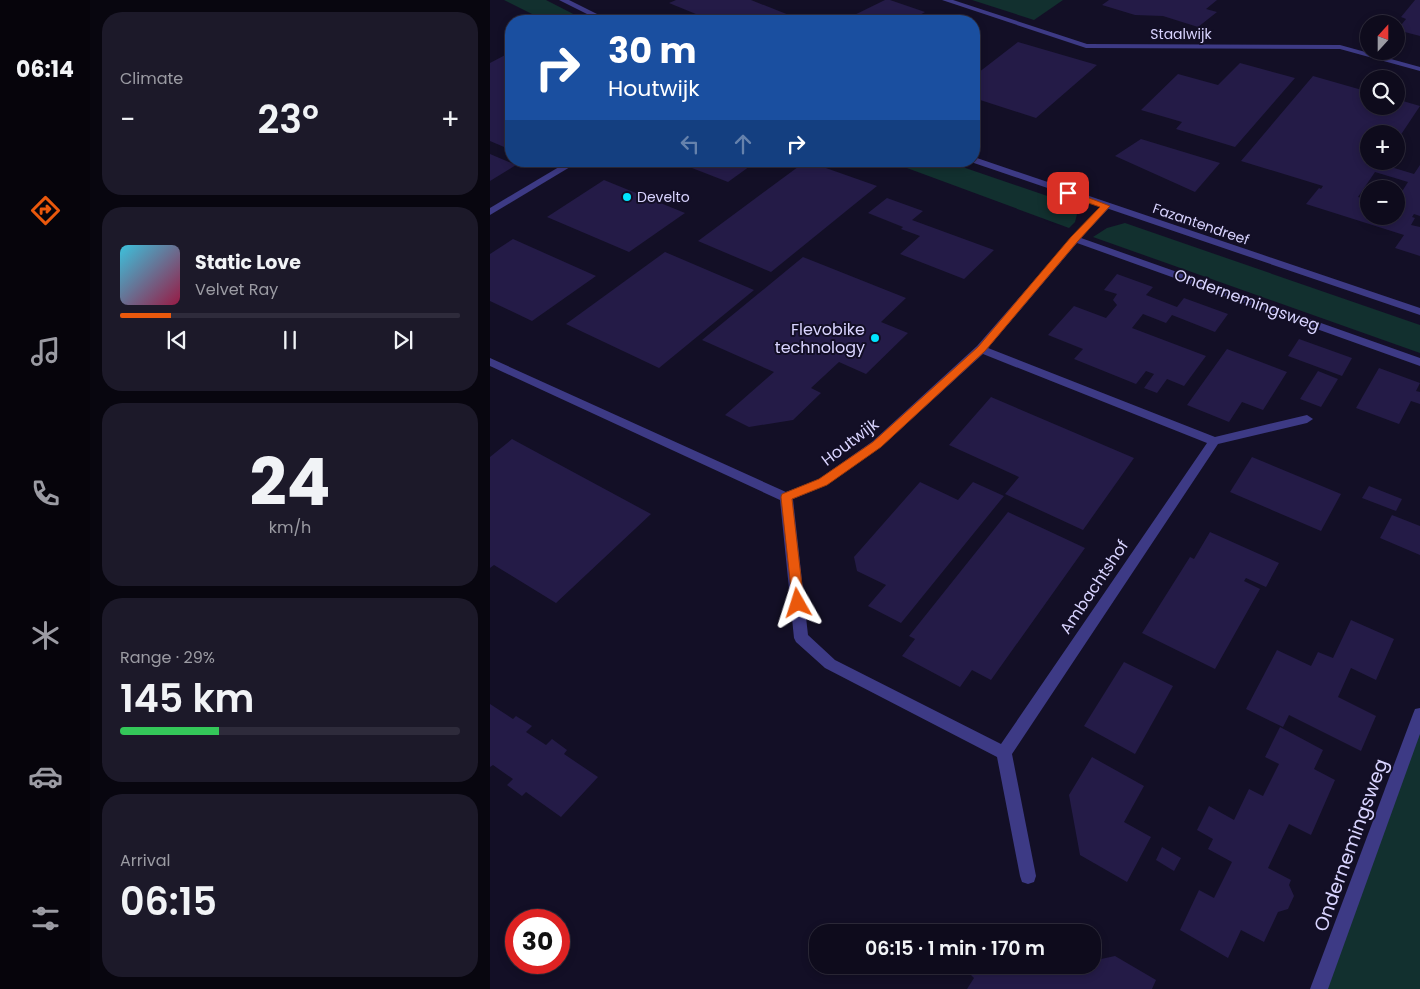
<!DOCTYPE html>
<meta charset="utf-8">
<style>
body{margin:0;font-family:Poppins,sans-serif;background:#1c1929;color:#f1f3f6;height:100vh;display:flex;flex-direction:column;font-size:19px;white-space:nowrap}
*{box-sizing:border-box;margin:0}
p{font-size:16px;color:#9b9ba3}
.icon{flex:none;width:28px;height:28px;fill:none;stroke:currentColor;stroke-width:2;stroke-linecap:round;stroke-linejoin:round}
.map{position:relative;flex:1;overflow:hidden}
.drawer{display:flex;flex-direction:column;gap:12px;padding:12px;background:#08060f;width:400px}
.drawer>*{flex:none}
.guide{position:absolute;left:15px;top:15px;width:475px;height:152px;border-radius:20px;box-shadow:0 2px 8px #0003,0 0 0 1px #2e2b3b;background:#1a4fa0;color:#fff;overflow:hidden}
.needle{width:32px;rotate:21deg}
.controls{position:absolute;left:870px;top:15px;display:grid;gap:10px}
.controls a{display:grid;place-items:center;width:45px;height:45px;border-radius:50%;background:#0e0b1c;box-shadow:0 2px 8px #0003,0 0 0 1px #2e2b3b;font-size:25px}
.speed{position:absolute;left:15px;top:909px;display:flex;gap:10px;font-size:25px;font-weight:700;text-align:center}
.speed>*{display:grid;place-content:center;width:65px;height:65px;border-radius:50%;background:#0e0b1c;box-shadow:0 2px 8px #0003,0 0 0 1px #2e2b3b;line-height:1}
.speed .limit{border:8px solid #d22;background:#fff;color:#111}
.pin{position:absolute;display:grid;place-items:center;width:42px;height:42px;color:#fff;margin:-21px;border-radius:10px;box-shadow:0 2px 8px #0006}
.me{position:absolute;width:55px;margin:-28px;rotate:354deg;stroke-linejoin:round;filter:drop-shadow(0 0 4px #0008)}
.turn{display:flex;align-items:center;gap:18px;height:105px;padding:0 20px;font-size:22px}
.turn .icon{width:65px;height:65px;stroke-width:2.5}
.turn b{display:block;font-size:35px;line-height:42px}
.lanes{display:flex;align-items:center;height:48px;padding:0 20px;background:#0003;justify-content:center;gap:25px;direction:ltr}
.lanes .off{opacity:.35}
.big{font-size:38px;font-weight:600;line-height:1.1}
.drawer .tile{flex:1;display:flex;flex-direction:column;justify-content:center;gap:8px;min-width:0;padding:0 18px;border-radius:20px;background:#1c1929}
.drawer .dial{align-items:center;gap:0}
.dial b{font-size:65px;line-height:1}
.song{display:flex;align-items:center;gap:15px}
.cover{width:60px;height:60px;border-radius:8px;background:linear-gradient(135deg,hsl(190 70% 55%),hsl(340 70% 35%))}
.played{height:5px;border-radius:2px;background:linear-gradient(90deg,#ea580c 15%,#2e2b3b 15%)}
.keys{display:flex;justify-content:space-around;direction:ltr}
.heat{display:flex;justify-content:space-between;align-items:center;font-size:28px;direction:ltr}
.charge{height:8px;border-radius:4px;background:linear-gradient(90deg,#34c759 29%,#2e2b3b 0)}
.trip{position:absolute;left:319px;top:924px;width:292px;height:50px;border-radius:20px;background:#0e0b1c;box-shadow:0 2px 8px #0003,0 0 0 1px #2e2b3b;font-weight:600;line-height:50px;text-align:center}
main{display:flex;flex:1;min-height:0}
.menu{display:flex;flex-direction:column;width:90px;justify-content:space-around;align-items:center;background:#06040b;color:#9b9ba3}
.menu .icon{width:35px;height:35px}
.menu .on{color:#ea580c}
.menu b{font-size:22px;color:#f1f3f6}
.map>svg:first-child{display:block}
.green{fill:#12302f}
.building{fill:#241b47;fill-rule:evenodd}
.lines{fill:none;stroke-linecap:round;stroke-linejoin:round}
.minor{fill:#3d3a85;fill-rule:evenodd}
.tertiary{fill:#3d3a85;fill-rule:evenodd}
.route{fill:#ea580c;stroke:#983908}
.poi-dot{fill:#00e5ff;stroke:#130f26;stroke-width:2}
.labels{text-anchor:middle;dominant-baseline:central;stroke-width:4;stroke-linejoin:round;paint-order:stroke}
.far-street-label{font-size:14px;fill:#d9d4ff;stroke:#130f26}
.far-poi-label{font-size:14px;fill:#d9d4ff;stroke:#130f26;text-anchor:start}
.street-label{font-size:16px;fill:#d9d4ff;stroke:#130f26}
.poi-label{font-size:16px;fill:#d9d4ff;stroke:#130f26;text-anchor:end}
.near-street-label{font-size:19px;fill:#d9d4ff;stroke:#130f26}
</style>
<main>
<nav class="menu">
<b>06:14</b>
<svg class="icon on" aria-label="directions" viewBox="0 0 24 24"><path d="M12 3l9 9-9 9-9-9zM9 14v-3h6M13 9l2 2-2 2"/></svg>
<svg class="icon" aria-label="music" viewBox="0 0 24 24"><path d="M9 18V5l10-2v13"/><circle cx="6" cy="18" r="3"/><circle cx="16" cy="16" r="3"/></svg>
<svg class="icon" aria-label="phone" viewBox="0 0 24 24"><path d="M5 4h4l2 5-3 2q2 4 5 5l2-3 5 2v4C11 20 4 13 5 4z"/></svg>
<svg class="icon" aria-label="climate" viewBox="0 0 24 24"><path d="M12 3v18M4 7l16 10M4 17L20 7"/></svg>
<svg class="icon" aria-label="car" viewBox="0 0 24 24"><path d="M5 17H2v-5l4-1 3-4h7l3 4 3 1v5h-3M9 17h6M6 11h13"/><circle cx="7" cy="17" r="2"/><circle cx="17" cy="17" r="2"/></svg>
<svg class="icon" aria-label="filters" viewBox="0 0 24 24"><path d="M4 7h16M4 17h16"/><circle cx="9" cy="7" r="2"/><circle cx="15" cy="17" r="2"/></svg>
</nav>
<section class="drawer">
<div class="tile"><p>Climate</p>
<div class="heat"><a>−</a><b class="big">23°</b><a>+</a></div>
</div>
<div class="tile">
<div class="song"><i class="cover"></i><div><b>Static Love</b><p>Velvet Ray</p></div></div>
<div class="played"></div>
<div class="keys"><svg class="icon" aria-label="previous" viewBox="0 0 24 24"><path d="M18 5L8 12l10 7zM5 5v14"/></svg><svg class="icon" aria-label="pause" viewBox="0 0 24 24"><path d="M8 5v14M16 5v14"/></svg><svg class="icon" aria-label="next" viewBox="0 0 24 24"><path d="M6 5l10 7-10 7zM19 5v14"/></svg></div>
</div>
<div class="tile dial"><b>24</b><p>km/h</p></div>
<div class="tile"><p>Range · 29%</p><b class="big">145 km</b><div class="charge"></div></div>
<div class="tile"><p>Arrival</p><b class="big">06:15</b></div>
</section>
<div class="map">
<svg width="930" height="989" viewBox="0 0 930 989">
<rect width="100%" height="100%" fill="#130f26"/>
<g class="green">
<path d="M14 0H56L97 21H56Z"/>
<path d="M482 0H573L544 20Z"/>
<path d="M398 161H455L575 202 587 214 585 222 579 228Z"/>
<path d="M635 223 930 325V353L603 237 617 228Z"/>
<path d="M930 724V989H828Z"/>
</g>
<g class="building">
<path d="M186 0H261L299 15 286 21H223L179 3Z"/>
<path d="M395 0H400L435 12 419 21H352Z"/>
<path d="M619 0H727L716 9 727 12 708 27 673 16 645 15 612 5Z"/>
<path d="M925 0H930V36L907 30 916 19 911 17Z"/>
<path d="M333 16 347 21H324Z"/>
<path d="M528 42 607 65 546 118 484 98V76Z"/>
<path d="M21 52V150L0 141V63Z"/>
<path d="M750 63 805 78 745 147 686 129 692 122 651 110 688 74 728 85Z"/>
<path d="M823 76 879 92V106H906V99L930 106 906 142V134H879V161H893L891 164 924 174 930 165V216L924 214 922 217 925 218 921 225 930 227V256L905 248 914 235 816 204 829 188 831 189 833 186 751 161ZM885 172 918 182 906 201V216H879V200L868 197Z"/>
<path d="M651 139 730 163 705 192 625 156Z"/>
<path d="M0 154 26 165 0 181Z"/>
<path d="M184 161H267L238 182Z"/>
<path d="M316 161 387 186 281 272 208 241Z"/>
<path d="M114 180 195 213 139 252 57 217Z"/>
<path d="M397 198 433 211 422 220 504 250 474 279 410 254 430 236 411 229 413 227 378 213Z"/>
<path d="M23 239 106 276 42 321 0 301V254Z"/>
<path d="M175 252 264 290 169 368 76 324Z"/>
<path d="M313 257 416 298 391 322 418 333 376 374 349 362 321 388 331 393 303 420 259 427 235 415 284 372 212 340Z"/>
<path d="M627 274 663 287 656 295 687 307 694 298 738 314 725 332 682 315 676 323 653 314 642 328 716 356 694 386 677 379 667 393 654 388 664 374 656 371 646 384 584 359 593 349 558 335 584 306 616 318 627 305 623 300 627 294 614 290Z"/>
<path d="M809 339 862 358 852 376 798 356Z"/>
<path d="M737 349 797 372 773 410 752 402 739 422 697 405Z"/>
<path d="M889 368 930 383 926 391 930 392V404L921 401 909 424 866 408Z"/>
<path d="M828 371 848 379 831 407 810 399Z"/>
<path d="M501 397 644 458 593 530 515 494 529 477 459 445Z"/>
<path d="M22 439 161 514 66 603 4 565 0 568V457Z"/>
<path d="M762 457 851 494 831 531 740 492Z"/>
<path d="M430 482 468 500 483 482 514 496 411 623 378 606 396 585 367 571 364 557Z"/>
<path d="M879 486 912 499 906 511 872 498Z"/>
<path d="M518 512 595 548 501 680 482 670 470 687 412 656 425 639 419 636Z"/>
<path d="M902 515 930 526V555L890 538Z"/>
<path d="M720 532 789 563 776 587 756 578 754 581 770 589 725 669 652 633 700 557 704 559Z"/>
<path d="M861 620 904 639 886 680 861 668 848 697 886 716 871 751 799 715 793 727 756 709 787 650 821 666 828 652 843 658Z"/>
<path d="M634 662 683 686 645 754 594 726Z"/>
<path d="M0 704 23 719 26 716 42 726 36 732 56 745 62 739 77 750 74 754 108 777 71 817 36 792 32 796 17 785 23 779 3 765 0 767Z"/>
<path d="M790 727 833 750 824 769 845 780 821 835 799 824 778 868 801 880 799 885 804 896 798 909 788 912 774 942 751 930 738 958 690 930 709 890 724 898 742 862 718 849 723 839 707 830 719 806 744 820 759 789 773 796 789 764 775 757Z"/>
<path d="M602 757 654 786 634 822 661 837 637 882 590 855 579 795Z"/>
<path d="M672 847 691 858 684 871 666 860Z"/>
<path d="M535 923 551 932H506L508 930Z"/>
<path d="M625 956 666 980 662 989H477L484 978 481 975 487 965H602V961Z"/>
</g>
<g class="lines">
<g class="minor">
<path d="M452 0H463L597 44 850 45 930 67V71L850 49 596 48Z"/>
<path d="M79 161H90L0 215V208Z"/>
<path d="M616 203 621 206 619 208 591 238 930 358V366L587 243 498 348 725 437 817 415 823 419 817 423 728 444 522 754 546 876 544 882 538 884 532 882 530 876 507 757 335 668 306 642 304 638 290 500 0 366V358L296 492 329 479 383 441 487 346 582 237 613 204ZM493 354 717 443 511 744 345 660 318 635 303 499 337 485 391 447Z"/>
<path d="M930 708V734L838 989H820L923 714 925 709Z"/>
</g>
<g class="tertiary">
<path d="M69 0H79L121 21H111Z"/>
<path d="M484 157 930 308V315L481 162 484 161Z"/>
</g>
</g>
<path class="route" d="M575 191H581L620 206 588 241 495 351 391 447 337 485 302 499 314 603 312 607H303L291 497 292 494 329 479 383 442 488 347 581 237 610 207 575 195Z"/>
<g class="poi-dot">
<circle cx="137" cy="197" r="5"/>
<circle cx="385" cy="338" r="5"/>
</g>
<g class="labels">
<g class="far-street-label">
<text x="691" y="34">Staalwijk</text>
<text transform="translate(711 224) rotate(19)">Fazantendreef</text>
</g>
<g class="far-poi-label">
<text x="147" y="197">Develto</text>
</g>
<g class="street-label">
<text transform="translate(757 300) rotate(20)">Ondernemingsweg</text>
<text transform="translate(360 442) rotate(-37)">Houtwijk</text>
<text transform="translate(604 587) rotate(-56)">Ambachtshof</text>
</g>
<g class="poi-label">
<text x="375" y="329">Flevobike<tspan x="375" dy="18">technology</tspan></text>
</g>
<g class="near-street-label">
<text transform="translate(861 845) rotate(-70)">Ondernemingsweg</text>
</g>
</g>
</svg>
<div class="controls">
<a><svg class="needle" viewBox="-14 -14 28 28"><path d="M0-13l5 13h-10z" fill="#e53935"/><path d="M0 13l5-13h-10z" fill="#9b9ba3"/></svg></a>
<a><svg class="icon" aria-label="search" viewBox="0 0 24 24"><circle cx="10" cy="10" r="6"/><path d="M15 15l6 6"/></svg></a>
<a>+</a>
<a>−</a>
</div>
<div class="speed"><div class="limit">30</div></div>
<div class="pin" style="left:578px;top:193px;background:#d93025"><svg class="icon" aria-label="arrive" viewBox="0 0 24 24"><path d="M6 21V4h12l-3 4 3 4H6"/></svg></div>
<svg class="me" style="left:308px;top:603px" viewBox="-20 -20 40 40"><path d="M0-17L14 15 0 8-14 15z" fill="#ea580c" stroke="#fff" stroke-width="4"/></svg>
<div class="trip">06:15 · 1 min · 170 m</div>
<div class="guide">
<div class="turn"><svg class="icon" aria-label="right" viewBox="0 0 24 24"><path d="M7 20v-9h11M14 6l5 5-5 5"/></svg><div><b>30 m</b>Houtwijk</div></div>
<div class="lanes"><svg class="icon off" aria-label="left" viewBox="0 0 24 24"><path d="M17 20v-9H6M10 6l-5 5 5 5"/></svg><svg class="icon off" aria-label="ahead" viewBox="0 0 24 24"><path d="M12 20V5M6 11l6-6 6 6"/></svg><svg class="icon" aria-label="right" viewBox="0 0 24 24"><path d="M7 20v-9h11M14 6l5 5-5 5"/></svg></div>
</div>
</div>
</main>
